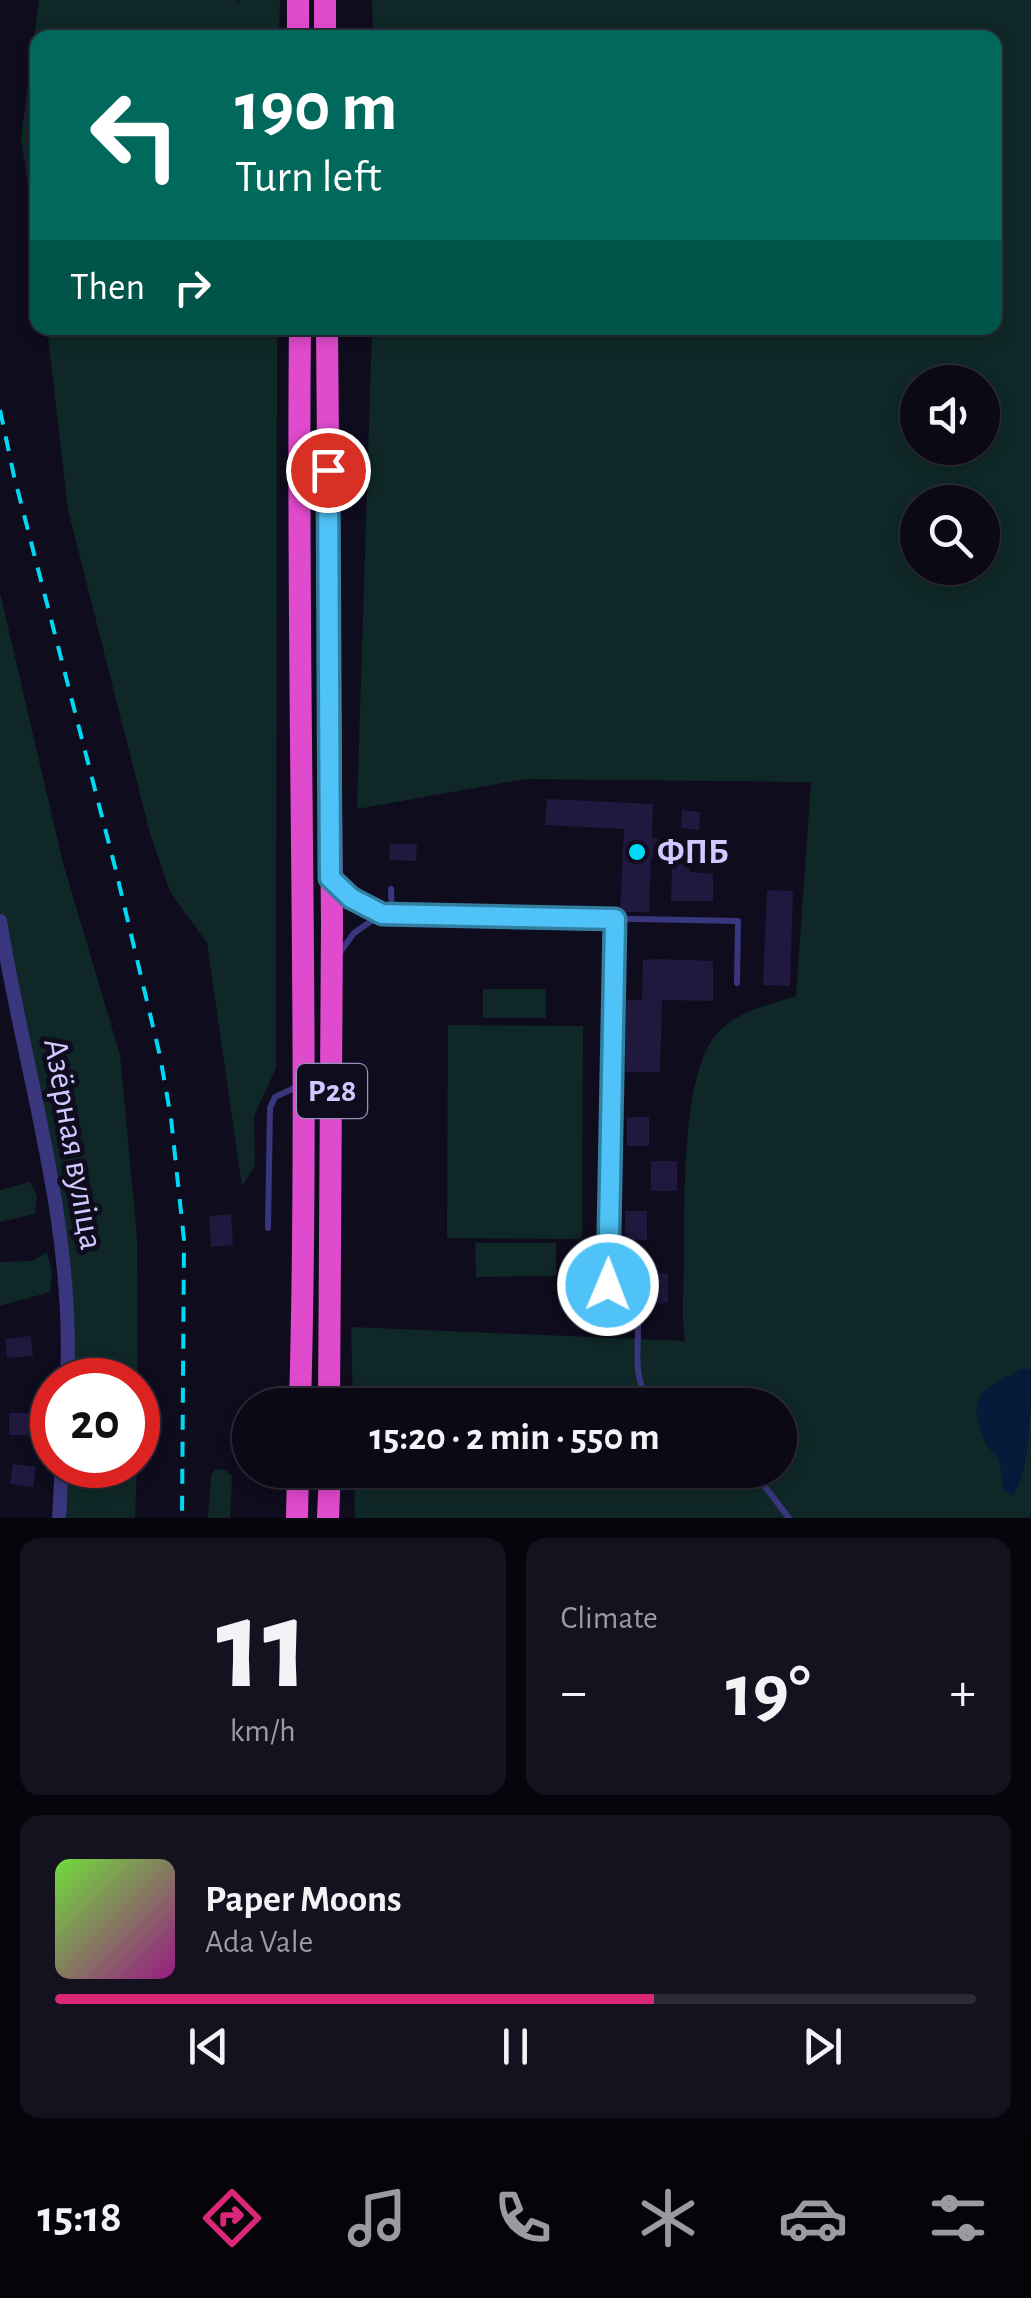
<!DOCTYPE html>
<meta charset="utf-8">
<style>
body{margin:0;font-family:"Alegreya Sans",sans-serif;background:#14121f;color:#f1f3f6;height:100vh;display:flex;flex-direction:column;font-size:38px;white-space:nowrap}
*{box-sizing:border-box;margin:0}
p{font-size:32px;color:#9a9aa1}
.icon{flex:none;width:55px;height:55px;fill:none;stroke:currentColor;stroke-width:2;stroke-linecap:round;stroke-linejoin:round}
.map{position:relative;height:1518px;overflow:hidden}
.details{display:flex;flex-direction:column;gap:20px;padding:20px;background:#06050c;flex:1}
.details>*{flex:none}
.hud{position:absolute;left:30px;top:30px;width:972px;height:305px;border-radius:20px;box-shadow:0 5px 15px #0003,0 0 0 2px #2b2a35;background:#00695c;color:#fff;overflow:hidden}
.buttons{position:absolute;left:900px;top:365px;display:grid;gap:20px}
.buttons a{display:grid;place-items:center;width:100px;height:100px;border-radius:50%;background:#0b0916;box-shadow:0 5px 15px #0003,0 0 0 2px #2b2a35;font-size:50px}
.speed{position:absolute;left:30px;top:1358px;display:flex;gap:20px;font-size:50px;font-weight:700;text-align:center}
.speed>*{display:grid;place-content:center;width:130px;height:130px;border-radius:50%;background:#0b0916;box-shadow:0 5px 15px #0003,0 0 0 2px #2b2a35;line-height:1}
.speed .limit{border:15px solid #d22;background:#fff;color:#111}
.pin{position:absolute;display:grid;place-items:center;width:85px;height:85px;color:#fff;margin:-42px;border:5px solid #fff;border-radius:50%;box-shadow:0 2px 10px #0007}
.me{position:absolute;width:110px;margin:-55px;rotate:1deg;stroke-linejoin:round;filter:drop-shadow(0 0 8px #0008)}
.turn{display:flex;align-items:center;gap:35px;height:210px;padding:0 40px;font-size:45px}
.turn .icon{width:130px;height:130px;stroke-width:2.5}
.turn b{display:block;font-size:70px;line-height:85px}
.then{display:flex;align-items:center;height:95px;padding:0 40px;background:#0003;gap:20px;font-size:38px}
.big{font-size:75px;font-weight:700;line-height:1.1}
.details .card{flex:1;display:flex;flex-direction:column;justify-content:center;gap:15px;min-width:0;padding:0 35px;border-radius:20px;background:#14121f}
.details .dial{align-items:center;gap:0}
.dial b{font-size:130px;line-height:1}
.song{display:flex;align-items:center;gap:30px}
.cover{width:120px;height:120px;border-radius:15px;background:linear-gradient(135deg,hsl(100 70% 55%),hsl(310 70% 35%))}
.played{height:10px;border-radius:5px;background:linear-gradient(90deg,#db2777 65%,#2b2a35 65%)}
.keys{display:flex;justify-content:space-around;direction:ltr}
.heat{display:flex;justify-content:space-between;align-items:center;font-size:55px;direction:ltr}
.details .tiles{flex:1;display:grid;gap:20px;grid-template-columns:1fr 1fr}
.card:last-child{grid-column:span 2}
.trip{position:absolute;left:232px;top:1388px;width:565px;height:100px;border-radius:50px;background:#0b0916;box-shadow:0 5px 15px #0003,0 0 0 2px #2b2a35;font-weight:700;line-height:100px;text-align:center}
.menu{display:flex;height:160px;justify-content:space-around;align-items:center;background:#040409;color:#9a9aa1}
.menu .icon{width:70px;height:70px}
.menu .selected{color:#db2777}
.menu b{font-size:45px;color:#f1f3f6}
.map>svg:first-child{display:block}
.green{fill:#0f2827;fill-rule:evenodd}
.water{fill:#081a3a}
.building{fill:#20183f}
.lines{fill:none;stroke-linecap:round;stroke-linejoin:round}
.service{stroke:#3a367d;stroke-width:6}
.minor{stroke:#3a367d;stroke-width:14}
.trunk{stroke:#e04acd;stroke-width:22}
.rail{stroke:#00d8f4;stroke-width:4;stroke-dasharray:15 12;stroke-linecap:butt}
.route-casing{stroke:#337fa1;stroke-width:25}
.route{stroke:#4fc3f7;stroke-width:18}
.poi-dot{fill:#00d8f4;stroke:#0f0c1e;stroke-width:4}
.labels{text-anchor:middle;dominant-baseline:central;stroke-width:10;stroke-linejoin:round;paint-order:stroke}
.shield{fill:#0f0c1e;stroke:#9690bc;stroke-width:2.5}
.shield-label{font-size:32px;font-weight:bold;fill:#d0c9ff}
.poi-label{font-size:35px;font-weight:bold;fill:#d0c9ff;stroke:#0f0c1e;text-anchor:start}
.street-label{font-size:35px;fill:#d0c9ff;stroke:#0f0c1e}
</style>
<div class="map">
<svg width="1031" height="1518" viewBox="0 0 1031 1518">
<rect width="100%" height="100%" fill="#0f0c1e"/>
<g class="green">
<path d="M39 0H238L239 3 240 0H280L279 37 38 38 37 249 21 138Z"/>
<path d="M372 0H1031V1518H355L354 1470H780V1405H353L351 1327 685 1341C681 1313 684 1284 684 1256 685 1201 681 1079 715 1036 736 1010 767 1006 796 996L811 782 526 779 357 809 372 328H995V38L373 37ZM918 382H982V448H918ZM918 502H982V568H918Z"/>
<path d="M47 328H277L276 1068 254 1116 255 1166 242 1186 207 943 170 892 150 833 68 510Z"/>
<path d="M0 593 63 863 120 1055 137 1237 138 1435V1380H64L67 1288 0 921Z"/>
<rect x="483" y="989" width="63" height="29"/>
<path d="M448 1025 583 1026 582 1239 447 1238Z"/>
<path d="M30 1182 37 1196 35 1214 0 1222V1190Z"/>
<path d="M475 1243H556V1276L476 1277Z"/>
<path d="M47 1252 52 1272 50 1292 0 1306V1262L33 1261Z"/>
<path d="M62 1465H137L135 1518H60Z"/>
<path d="M215 1469 225 1470 232 1476 230 1518H208L211 1476Z"/>
</g>
<path class="water" d="M1022 1369H1031C1031 1401 1031 1477 1012 1495L1004 1491C1001 1481 1002 1468 998 1460 994 1452 987 1448 984 1440 965 1394 984 1389 1022 1369Z"/>
<g class="building">
<path d="M547 799 653 804 652 838 659 839V857H651L649 912H620L624 829 545 825Z"/>
<path d="M682 810 700 812 699 830 681 828Z"/>
<path d="M390 844H417L416 861 389 860Z"/>
<path d="M672 861H689L690 872 713 874V901H671Z"/>
<path d="M767 890 793 891 790 986 763 985Z"/>
<path d="M657 959 713 961V1001L662 1000 660 1072H625L626 1000H642L643 960Z"/>
<rect x="627" y="1117" width="22" height="29"/>
<rect x="651" y="1161" width="26" height="30"/>
<rect x="625" y="1211" width="22" height="29"/>
<path d="M231 1214 233 1245 211 1247 209 1216Z"/>
<path d="M668 1273V1303L630 1304V1274Z"/>
<path d="M31 1336 33 1356 7 1358 5 1339Z"/>
<rect x="9" y="1413" width="20" height="22"/>
<path d="M13 1464 36 1467 33 1487 10 1484Z"/>
</g>
<g class="lines">
<g class="service">
<path d="M340 888 363 905 381 914 738 921 737 983"/>
<path d="M391 889 392 915"/>
<path d="M615 919 608 1322 638 1321C639 1349 630 1388 657 1405"/>
<path d="M339 954 354 933 380 915"/>
<path d="M268 1228 270 1108 275 1097 299 1086"/>
<path d="M746 1470 766 1488 789 1518"/>
</g>
<g class="minor">
<path d="M0 921C25 1074 75 1224 67 1380"/>
<path d="M59 1518 62 1465"/>
</g>
<g class="trunk">
<path d="M298 0V38"/>
<path d="M325 0V38"/>
<path d="M300 328C296 687 310 1046 300 1405"/>
<path d="M327 328 332 923 329 1405"/>
<path d="M297 1518 298 1470"/>
<path d="M328 1518 330 1470"/>
</g>
<path class="rail" d="M0 410 14 476 115 867 160 1056 171 1118 184 1240 182 1518"/>
</g>
<g class="lines">
<defs>
<path id="route" d="M328 470 330 878 351 898 382 914 615 919 608 1285"/>
</defs>
<use href="#route" class="route-casing"/>
<use href="#route" class="route"/>
</g>
<circle class="poi-dot" cx="637" cy="852" r="10"/>
<g class="labels">
<rect class="shield" x="297" y="1064" width="70" height="54" rx="8"/>
<g class="shield-label">
<text x="332" y="1091">Р28</text>
</g>
<g class="poi-label">
<text x="657" y="852">ФПБ</text>
</g>
<g class="street-label">
<text transform="translate(73 1144) rotate(80)">Азёрная вуліца</text>
</g>
</g>
</svg>
<div class="buttons">
<a><svg class="icon" aria-label="sound" viewBox="0 0 24 24"><path d="M4 9h4l5-4v14l-5-4H4zM17 9q2 3 0 6"/></svg></a>
<a><svg class="icon" aria-label="search" viewBox="0 0 24 24"><circle cx="10" cy="10" r="6"/><path d="M15 15l6 6"/></svg></a>
</div>
<div class="speed"><div class="limit">20</div></div>
<div class="pin" style="left:328px;top:470px;background:#d93025"><svg class="icon" aria-label="arrive" viewBox="0 0 24 24"><path d="M6 21V4h12l-3 4 3 4H6"/></svg></div>
<svg class="me" style="left:608px;top:1285px" viewBox="-20 -20 40 40"><circle r="17" fill="#4fc3f7" stroke="#fff" stroke-width="3"/><path d="M0-11L8 9 0 5-8 9z" fill="#fff"/></svg>
<div class="trip">15:20 · 2 min · 550 m</div>
<div class="hud">
<div class="turn"><svg class="icon" aria-label="left" viewBox="0 0 24 24"><path d="M17 20v-9H6M10 6l-5 5 5 5"/></svg><div><b>190 m</b>Turn left</div></div>
<div class="then">Then<svg class="icon" aria-label="right" viewBox="0 0 24 24"><path d="M7 20v-9h11M14 6l5 5-5 5"/></svg></div>
</div>
</div>
<section class="details">
<div class="tiles">
<div class="card dial"><b>11</b><p>km/h</p></div>
<div class="card"><p>Climate</p>
<div class="heat"><a>−</a><b class="big">19°</b><a>+</a></div>
</div>
<div class="card">
<div class="song"><i class="cover"></i><div><b>Paper Moons</b><p>Ada Vale</p></div></div>
<div class="played"></div>
<div class="keys"><svg class="icon" aria-label="previous" viewBox="0 0 24 24"><path d="M18 5L8 12l10 7zM5 5v14"/></svg><svg class="icon" aria-label="pause" viewBox="0 0 24 24"><path d="M8 5v14M16 5v14"/></svg><svg class="icon" aria-label="next" viewBox="0 0 24 24"><path d="M6 5l10 7-10 7zM19 5v14"/></svg></div>
</div>
</div>
</section>
<nav class="menu">
<b>15:18</b>
<svg class="icon selected" aria-label="directions" viewBox="0 0 24 24"><path d="M12 3l9 9-9 9-9-9zM9 14v-3h6M13 9l2 2-2 2"/></svg>
<svg class="icon" aria-label="music" viewBox="0 0 24 24"><path d="M9 18V5l10-2v13"/><circle cx="6" cy="18" r="3"/><circle cx="16" cy="16" r="3"/></svg>
<svg class="icon" aria-label="phone" viewBox="0 0 24 24"><path d="M5 4h4l2 5-3 2q2 4 5 5l2-3 5 2v4C11 20 4 13 5 4z"/></svg>
<svg class="icon" aria-label="climate" viewBox="0 0 24 24"><path d="M12 3v18M4 7l16 10M4 17L20 7"/></svg>
<svg class="icon" aria-label="car" viewBox="0 0 24 24"><path d="M5 17H2v-5l4-1 3-4h7l3 4 3 1v5h-3M9 17h6M6 11h13"/><circle cx="7" cy="17" r="2"/><circle cx="17" cy="17" r="2"/></svg>
<svg class="icon" aria-label="filters" viewBox="0 0 24 24"><path d="M4 7h16M4 17h16"/><circle cx="9" cy="7" r="2"/><circle cx="15" cy="17" r="2"/></svg>
</nav>
